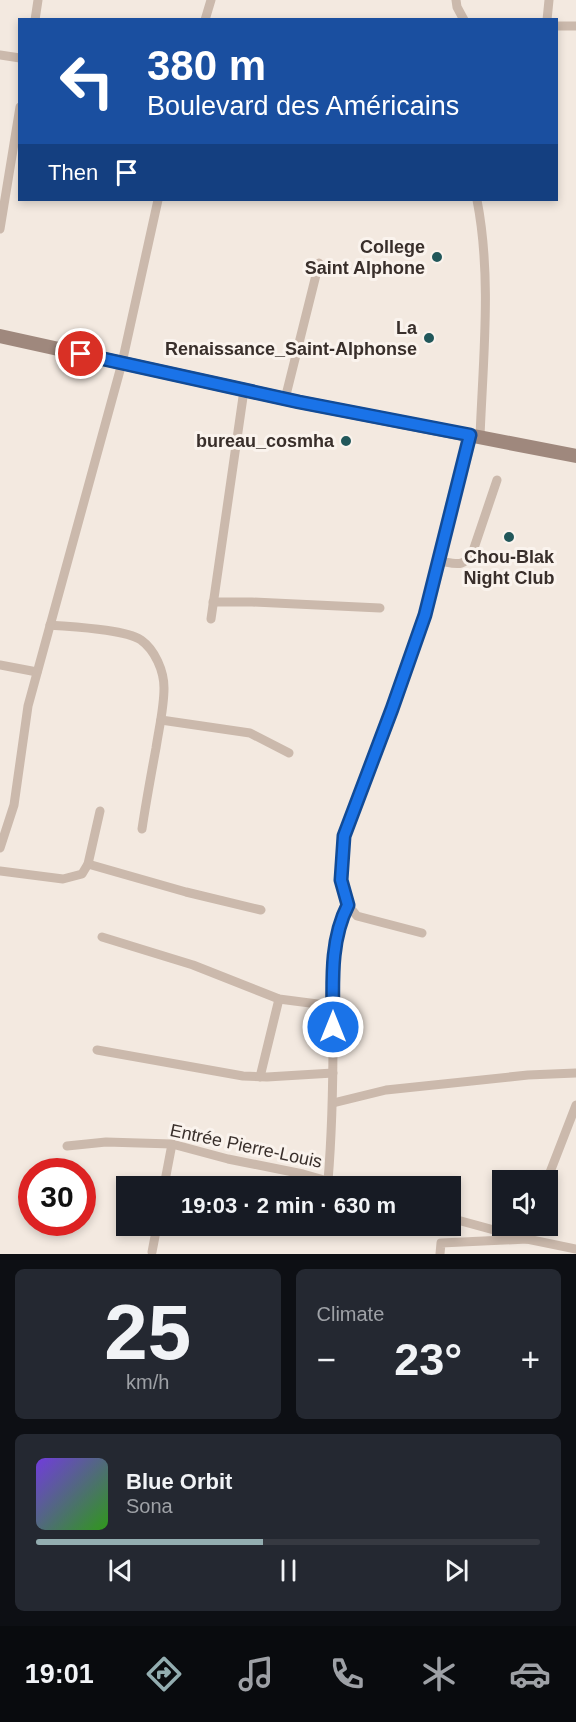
<!DOCTYPE html>
<meta charset="utf-8">
<style>
body{margin:0;font-family:Helvetica,sans-serif;background:#242831;color:#f1f3f6;height:100vh;display:flex;flex-direction:column;font-size:22px;white-space:nowrap}
*{box-sizing:border-box;margin:0}
p{font-size:20px;color:#9ea1a6}
.icon{flex:none;width:33px;height:33px;fill:none;stroke:currentColor;stroke-width:2;stroke-linecap:round;stroke-linejoin:round}
.map{position:relative;height:1254px;overflow:hidden}
.sheet{display:flex;flex-direction:column;gap:15px;padding:15px;background:#0d0f14;flex:1}
.sheet>*{flex:none}
.hud{position:absolute;left:18px;top:18px;width:540px;height:183px;border-radius:0px;box-shadow:0 3px 9px #0003;background:#1a4fa0;color:#fff;overflow:hidden}
.tools{position:absolute;left:492px;top:1170px;display:grid;gap:12px}
.tools a{display:grid;place-items:center;width:66px;height:66px;border-radius:0px;background:#171b24;box-shadow:0 3px 9px #0003;font-size:30px}
.speed{position:absolute;left:18px;top:1158px;display:flex;gap:12px;font-size:30px;font-weight:700;text-align:center}
.speed>*{display:grid;place-content:center;width:78px;height:78px;border-radius:50%;background:#171b24;box-shadow:0 3px 9px #0003;line-height:1}
.speed .limit{border:9px solid #d22;background:#fff;color:#111}
.pin{position:absolute;display:grid;place-items:center;width:51px;height:51px;color:#fff;margin:-26px;border:3px solid #fff;border-radius:50%;box-shadow:0 2px 6px #0007}
.me{position:absolute;width:66px;margin:-33px;rotate:0deg;stroke-linejoin:round;filter:drop-shadow(0 0 4px #0008)}
.turn{display:flex;align-items:center;gap:21px;height:126px;padding:0 30px;font-size:27px}
.turn .icon{width:78px;height:78px;stroke-width:2.5}
.turn b{display:block;font-size:42px;line-height:51px}
.then{display:flex;align-items:center;height:57px;padding:0 30px;background:#0003;gap:12px;font-size:22px}
.big{font-size:45px;font-weight:700;line-height:1.1}
.sheet .card{flex:1;display:flex;flex-direction:column;justify-content:center;gap:9px;min-width:0;padding:0 21px;border-radius:9px;background:#242831}
.sheet .dial{align-items:center;gap:0}
.dial b{font-size:78px;line-height:1}
.song{display:flex;align-items:center;gap:18px}
.cover{width:72px;height:72px;border-radius:9px;background:linear-gradient(135deg,hsl(260 70% 55%),hsl(110 70% 35%))}
.played{height:6px;border-radius:3px;background:linear-gradient(90deg,#93adb0 45%,#363941 45%)}
.keys{display:flex;justify-content:space-around;direction:ltr}
.heat{display:flex;justify-content:space-between;align-items:center;font-size:33px;direction:ltr}
.sheet .tiles{flex:1;display:grid;gap:15px;grid-template-columns:1fr 1fr}
.card:last-child{grid-column:span 2}
.trip{position:absolute;left:116px;top:1176px;width:345px;height:60px;border-radius:0px;background:#171b24;box-shadow:0 3px 9px #0003;font-weight:700;line-height:60px;text-align:center}
.tabs{display:flex;height:96px;justify-content:space-around;align-items:center;background:#090b0e;color:#9ea1a6}
.tabs .icon{width:42px;height:42px}
.tabs .active{color:#93adb0}
.tabs b{font-size:27px;color:#f1f3f6}
.map>svg:first-child{display:block}
.lines{fill:none;stroke-linecap:round;stroke-linejoin:round}
.minor{stroke:#cbb9ac;stroke-width:9}
.secondary{stroke:#9f887d;stroke-width:14}
.route-casing{stroke:#114b97;stroke-width:15}
.route{stroke:#1a73e8;stroke-width:10}
.poi-dot{fill:#21575a;stroke:#faf3ed;stroke-width:2}
.labels{text-anchor:middle;dominant-baseline:central;stroke-width:6;stroke-linejoin:round;paint-order:stroke}
.poi-label{font-size:18px;font-weight:bold;fill:#392f2b;stroke:#faf3ed;text-anchor:end}
.street-label{font-size:18px;fill:#392f2b;stroke:#faf3ed}
</style>
<div class="map">
<svg width="576" height="1254" viewBox="0 0 576 1254">
<rect width="100%" height="100%" fill="#f3e9e0"/>
<g class="lines">
<g class="minor">
<path d="M456 0 457 7 464 20"/>
<path d="M35 20 38 0"/>
<path d="M205 20 211 0"/>
<path d="M547 20 549 0"/>
<path d="M556 26H576"/>
<path d="M0 55 20 58"/>
<path d="M477 200C492 277 483 358 480 437"/>
<path d="M0 229 20 107"/>
<path d="M285 399 319 263"/>
<path d="M440 561C457 564 464 568 473 551L497 480"/>
<path d="M213 602H252L380 608"/>
<path d="M211 619 244 390"/>
<path d="M50 625C71 627 124 629 141 640 155 650 164 671 164 688 164 708 159 728 156 748 151 775 146 802 142 829"/>
<path d="M0 665 37 672"/>
<path d="M161 720 250 733 289 753"/>
<path d="M0 848 14 805 28 706 122 363 158 200"/>
<path d="M88 864 186 892 261 910"/>
<path d="M0 871 63 879 82 874 88 864 100 811"/>
<path d="M422 933 357 916 348 905 341 880 344 836 392 709 425 615 470 435"/>
<path d="M102 937 193 965 279 999 333 1006"/>
<path d="M97 1050 243 1076 267 1077 333 1073"/>
<path d="M260 1077 279 999"/>
<path d="M333 1103 386 1090 528 1075 576 1073"/>
<path d="M67 1146 106 1142 172 1144 228 1159 303 1174 345 1186"/>
<path d="M547 1180 576 1105"/>
<path d="M328 1181C332 1133 333 1085 333 1037 333 993 328 945 348 905"/>
<path d="M164 1186 172 1144"/>
<path d="M450 1218 527 1239 531 1226"/>
<path d="M152 1252 157 1226"/>
<path d="M440 1254 441 1243 527 1239 576 1249"/>
</g>
<path class="secondary" d="M0 336 299 402 576 456"/>
</g>
<g class="lines">
<defs>
<path id="route" d="M81 354 299 402 470 435 425 615 392 709 344 836 341 880 348 905C329 942 333 986 333 1027"/>
</defs>
<use href="#route" class="route-casing"/>
<use href="#route" class="route"/>
</g>
<g class="poi-dot">
<circle cx="437" cy="257" r="6"/>
<circle cx="429" cy="338" r="6"/>
<circle cx="346" cy="441" r="6"/>
<circle cx="509" cy="537" r="6"/>
</g>
<g class="labels">
<g class="poi-label">
<text x="425" y="247">College<tspan x="425" dy="21">Saint Alphone</tspan></text>
<text x="417" y="328">La<tspan x="417" dy="21">Renaissance_Saint-Alphonse</tspan></text>
<text x="334" y="441">bureau_cosmha</text>
<text x="509" y="557" text-anchor="middle">Chou-Blak<tspan x="509" dy="21">Night Club</tspan></text>
</g>
<g class="street-label">
<text transform="translate(246 1146) rotate(12)">Entrée Pierre-Louis</text>
</g>
</g>
</svg>
<div class="tools">
<a><svg class="icon" aria-label="sound" viewBox="0 0 24 24"><path d="M4 9h4l5-4v14l-5-4H4zM17 9q2 3 0 6"/></svg></a>
</div>
<div class="speed"><div class="limit">30</div></div>
<div class="pin" style="left:81px;top:354px;background:#d93025"><svg class="icon" aria-label="arrive" viewBox="0 0 24 24"><path d="M6 21V4h12l-3 4 3 4H6"/></svg></div>
<svg class="me" style="left:333px;top:1027px" viewBox="-20 -20 40 40"><circle r="17" fill="#1a73e8" stroke="#fff" stroke-width="3"/><path d="M0-11L8 9 0 5-8 9z" fill="#fff"/></svg>
<div class="trip">19:03 · 2 min · 630 m</div>
<div class="hud">
<div class="turn"><svg class="icon" aria-label="left" viewBox="0 0 24 24"><path d="M17 20v-9H6M10 6l-5 5 5 5"/></svg><div><b>380 m</b>Boulevard des Américains</div></div>
<div class="then">Then<svg class="icon" aria-label="arrive" viewBox="0 0 24 24"><path d="M6 21V4h12l-3 4 3 4H6"/></svg></div>
</div>
</div>
<section class="sheet">
<div class="tiles">
<div class="card dial"><b>25</b><p>km/h</p></div>
<div class="card"><p>Climate</p>
<div class="heat"><a>−</a><b class="big">23°</b><a>+</a></div>
</div>
<div class="card">
<div class="song"><i class="cover"></i><div><b>Blue Orbit</b><p>Sona</p></div></div>
<div class="played"></div>
<div class="keys"><svg class="icon" aria-label="previous" viewBox="0 0 24 24"><path d="M18 5L8 12l10 7zM5 5v14"/></svg><svg class="icon" aria-label="pause" viewBox="0 0 24 24"><path d="M8 5v14M16 5v14"/></svg><svg class="icon" aria-label="next" viewBox="0 0 24 24"><path d="M6 5l10 7-10 7zM19 5v14"/></svg></div>
</div>
</div>
</section>
<nav class="tabs">
<b>19:01</b>
<svg class="icon active" aria-label="directions" viewBox="0 0 24 24"><path d="M12 3l9 9-9 9-9-9zM9 14v-3h6M13 9l2 2-2 2"/></svg>
<svg class="icon" aria-label="music" viewBox="0 0 24 24"><path d="M9 18V5l10-2v13"/><circle cx="6" cy="18" r="3"/><circle cx="16" cy="16" r="3"/></svg>
<svg class="icon" aria-label="phone" viewBox="0 0 24 24"><path d="M5 4h4l2 5-3 2q2 4 5 5l2-3 5 2v4C11 20 4 13 5 4z"/></svg>
<svg class="icon" aria-label="climate" viewBox="0 0 24 24"><path d="M12 3v18M4 7l16 10M4 17L20 7"/></svg>
<svg class="icon" aria-label="car" viewBox="0 0 24 24"><path d="M5 17H2v-5l4-1 3-4h7l3 4 3 1v5h-3M9 17h6M6 11h13"/><circle cx="7" cy="17" r="2"/><circle cx="17" cy="17" r="2"/></svg>
</nav>
